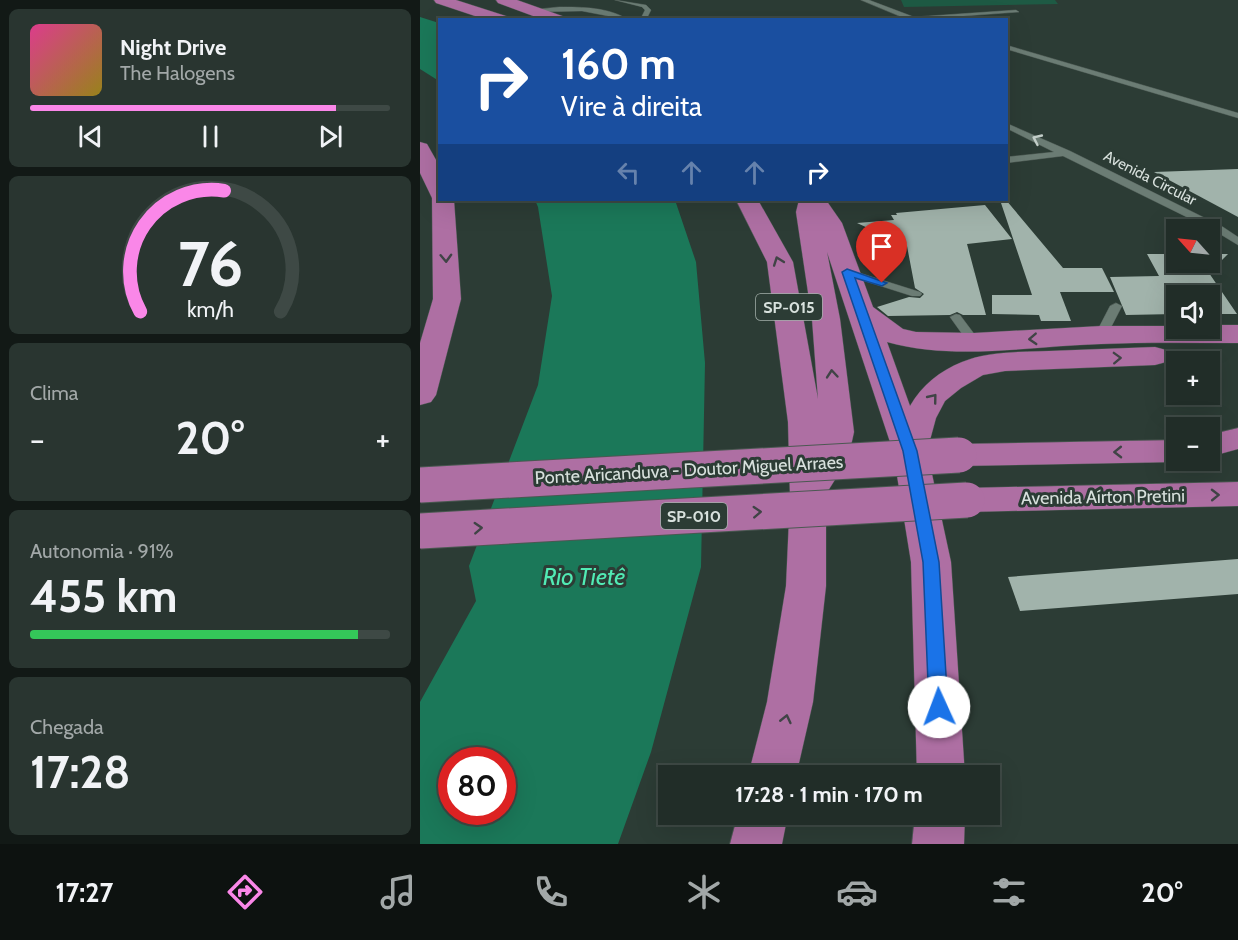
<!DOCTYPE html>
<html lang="pt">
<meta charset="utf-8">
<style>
body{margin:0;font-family:Cabin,sans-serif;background:#293530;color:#f1f3f6;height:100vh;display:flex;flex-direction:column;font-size:22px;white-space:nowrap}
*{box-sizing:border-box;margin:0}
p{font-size:20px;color:#a2a8a8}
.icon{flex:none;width:33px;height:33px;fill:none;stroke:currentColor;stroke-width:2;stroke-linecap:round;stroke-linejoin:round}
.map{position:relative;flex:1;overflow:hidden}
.details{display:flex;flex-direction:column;gap:9px;padding:9px;background:#121916;width:420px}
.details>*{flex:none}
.banner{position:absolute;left:18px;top:18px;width:570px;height:183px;border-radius:0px;box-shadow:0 6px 24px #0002,0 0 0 2px #3e4945;background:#1a4fa0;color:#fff;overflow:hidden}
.needle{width:39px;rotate:297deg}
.buttons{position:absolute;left:746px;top:219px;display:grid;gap:12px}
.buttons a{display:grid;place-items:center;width:54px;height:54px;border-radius:0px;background:#212d28;box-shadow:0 6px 24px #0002,0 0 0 2px #3e4945;font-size:30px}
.speed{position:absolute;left:18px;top:747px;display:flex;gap:12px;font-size:30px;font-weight:700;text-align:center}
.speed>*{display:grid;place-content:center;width:78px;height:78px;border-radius:50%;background:#212d28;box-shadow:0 6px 24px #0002,0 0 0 2px #3e4945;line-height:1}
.speed .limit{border:9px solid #d22;background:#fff;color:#111}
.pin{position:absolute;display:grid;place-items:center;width:51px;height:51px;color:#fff;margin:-62px -26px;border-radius:50% 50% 50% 0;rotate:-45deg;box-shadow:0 0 6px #0007}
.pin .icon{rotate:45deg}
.me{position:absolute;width:66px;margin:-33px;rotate:358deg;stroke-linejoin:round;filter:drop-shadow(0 0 4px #0008)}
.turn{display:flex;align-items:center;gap:21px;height:126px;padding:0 24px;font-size:27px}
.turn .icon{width:78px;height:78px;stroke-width:2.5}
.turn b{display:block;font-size:42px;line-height:51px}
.lanes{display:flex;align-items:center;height:57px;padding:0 24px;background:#0003;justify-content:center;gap:30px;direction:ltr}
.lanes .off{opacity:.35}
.big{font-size:45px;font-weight:700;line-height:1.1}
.details .tile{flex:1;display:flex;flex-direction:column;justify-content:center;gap:9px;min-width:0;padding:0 21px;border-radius:9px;background:#293530}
.details .dial{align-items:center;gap:0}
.dial svg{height:156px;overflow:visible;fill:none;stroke:#3e4945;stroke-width:7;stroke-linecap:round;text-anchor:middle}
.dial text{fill:#f1f3f6;stroke:none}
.song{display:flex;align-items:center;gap:18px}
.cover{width:72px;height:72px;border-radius:9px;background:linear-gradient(135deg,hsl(330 70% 55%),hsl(50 70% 35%))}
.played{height:6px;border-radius:3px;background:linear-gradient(90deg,#fa87e8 85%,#3e4945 85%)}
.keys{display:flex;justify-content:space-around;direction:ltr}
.heat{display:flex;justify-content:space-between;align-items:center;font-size:33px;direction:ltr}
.charge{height:9px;border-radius:4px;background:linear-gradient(90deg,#34c759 91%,#3e4945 0)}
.trip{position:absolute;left:238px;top:765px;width:342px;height:60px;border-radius:0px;background:#212d28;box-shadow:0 6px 24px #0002,0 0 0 2px #3e4945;font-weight:700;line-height:60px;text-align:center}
.tabs{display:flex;height:96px;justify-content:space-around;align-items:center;background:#0d1210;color:#a2a8a8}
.tabs .icon{width:42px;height:42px}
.tabs .on{color:#fa87e8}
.tabs b{font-size:27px;color:#f1f3f6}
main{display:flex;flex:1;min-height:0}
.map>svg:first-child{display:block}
.green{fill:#1e5a44}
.water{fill:#1b7859;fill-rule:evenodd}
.building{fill:#a1b3ab}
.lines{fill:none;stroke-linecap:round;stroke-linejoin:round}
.lane-casing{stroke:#4b5852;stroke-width:1}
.highway-casing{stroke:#4b5852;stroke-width:1}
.lane{fill:#6b7c74;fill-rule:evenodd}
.highway{fill:#ae6fa3;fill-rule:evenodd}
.highway-bridge-casing{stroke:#4b5852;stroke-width:37;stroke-linecap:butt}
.highway-bridge{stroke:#ae6fa3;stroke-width:35}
.oneway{stroke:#c2cdc8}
.oneway2{stroke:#404446}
.route{fill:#1a73e8;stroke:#114b97;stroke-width:1.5}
.labels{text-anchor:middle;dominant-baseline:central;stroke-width:6;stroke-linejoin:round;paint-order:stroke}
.far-street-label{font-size:15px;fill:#d8e1dd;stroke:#2c3c35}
.shield{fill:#2c3c35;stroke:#a4b0ab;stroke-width:1.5}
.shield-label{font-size:16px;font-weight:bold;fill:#d8e1dd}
.street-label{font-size:18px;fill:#d8e1dd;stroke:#2c3c35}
.near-water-label{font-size:24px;font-style:italic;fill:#51ebb4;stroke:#2c3c35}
</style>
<main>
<section class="details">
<div class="tile">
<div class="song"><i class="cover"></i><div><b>Night Drive</b><p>The Halogens</p></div></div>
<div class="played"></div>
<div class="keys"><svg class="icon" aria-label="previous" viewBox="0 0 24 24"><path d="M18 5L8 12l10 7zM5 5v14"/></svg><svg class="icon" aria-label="pause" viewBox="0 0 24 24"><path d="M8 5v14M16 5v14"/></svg><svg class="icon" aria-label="next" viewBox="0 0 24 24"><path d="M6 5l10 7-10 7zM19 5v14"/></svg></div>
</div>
<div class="tile dial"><svg viewBox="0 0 100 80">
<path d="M14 69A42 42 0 1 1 86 69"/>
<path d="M14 69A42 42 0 0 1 57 7" stroke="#fa87e8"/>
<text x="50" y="56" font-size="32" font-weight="700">76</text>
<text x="50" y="72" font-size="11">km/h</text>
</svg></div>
<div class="tile"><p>Clima</p>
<div class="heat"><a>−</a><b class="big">20°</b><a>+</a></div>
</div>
<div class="tile"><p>Autonomia · 91%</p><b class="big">455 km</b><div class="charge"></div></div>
<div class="tile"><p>Chegada</p><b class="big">17:28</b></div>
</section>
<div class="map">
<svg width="818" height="844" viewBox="0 0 818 844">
<rect width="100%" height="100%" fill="#2c3c35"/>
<path class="green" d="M481 0H635L638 4 484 7Z"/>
<g class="water">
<path d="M0 17 19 23V81L0 69Z"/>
<path d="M115 200H255L276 262 285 363 281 567 231 752 198 844H0V702L56 601 49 566 118 385 132 296 118 207ZM32 760H82V812H32Z"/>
</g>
<g class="building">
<path d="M818 169V217L734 172Z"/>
<path d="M580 200H586L643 268H682L694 292H640L651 321H621L619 315 572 314V295H612Z"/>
<path d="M565 205 592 239 547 244 566 315H543L537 312 530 315 468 316 457 307 489 297 500 298 504 294 495 288 487 246 437 223 474 220 471 215H477L476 213Z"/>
<path d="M727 254H756V262H789V254H808L789 273 817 314H789V296H756V314L706 315 690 277 739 276Z"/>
<path d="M818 559V594L600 611 588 577Z"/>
</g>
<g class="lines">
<defs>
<g id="lane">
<path d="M195 0 226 5 231 10 226 20H220L225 10 222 7Z"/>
<path d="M441 0H449L494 17 596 10 599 12 489 20Z"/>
<path d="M139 7C163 7 188 7 209 20L162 11 115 12 112 10Z"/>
<path d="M586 45 818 113V118L586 49Z"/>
<path d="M586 123 650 151 803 227 818 237V245L795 231 643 156 586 163V157L634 152 586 128Z"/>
<path d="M427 269 500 292 502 294 500 296H492L423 274 422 272Z"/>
<path d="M696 303 702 306 687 335 681 339 677 338 675 335 690 306Z"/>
<path d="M536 314 540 315 558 339 560 342 558 345H550L530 317Z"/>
</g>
<g id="highway">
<path d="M14 0H36L89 17 91 20H67L16 3Z"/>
<path d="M76 0H97L145 17 147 20H124L78 3Z"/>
<path d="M0 142 7 144 20 167V200H34L41 299 16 395 11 402 0 405V343L13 299 12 198 0 173Z"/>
<path d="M316 200H338L373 262 398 399 392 319 376 212 379 200H406L422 223 453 307 483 329 496 332 554 333 681 326H756V328H789V325H818V343C772 343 726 342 681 344 610 346 535 361 467 342L490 406C502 385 520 371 542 362 568 351 601 352 629 351 664 350 700 348 735 347L746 350 750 356 746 362 735 365 585 371 563 375 541 388 525 401 516 418 507 451 531 562 545 776H497L491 562 473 451 407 252 420 319 434 432 428 459 406 494V586L393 702 376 776H328L347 702 366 586 370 497 368 422 347 262Z"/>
<path d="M818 428V449L789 457V435Z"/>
<path d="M756 440V460H761L756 462 539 466 527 463 522 455 527 447 539 444Z"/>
<path d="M818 482V506L547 512 534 509 529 500 534 491 547 488Z"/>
<path d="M318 814H368L362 844H310Z"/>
<path d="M495 814H545L544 844H492Z"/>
</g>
</defs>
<use href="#lane" class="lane-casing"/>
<use href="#highway" class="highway-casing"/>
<use href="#lane" class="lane"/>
<use href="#highway" class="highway"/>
<defs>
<g id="highway-bridge">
<path d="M0 485 539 455"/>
<path d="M0 531 547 500"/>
</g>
</defs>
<use href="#highway-bridge" class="highway-bridge-casing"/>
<use href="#highway-bridge" class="highway-bridge"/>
</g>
<defs><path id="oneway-chevron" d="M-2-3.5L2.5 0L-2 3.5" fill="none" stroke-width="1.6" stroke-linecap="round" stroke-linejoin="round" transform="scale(1.5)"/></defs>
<use class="oneway" href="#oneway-chevron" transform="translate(617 139) rotate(-155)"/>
<g class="oneway2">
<use href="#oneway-chevron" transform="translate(26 258) rotate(88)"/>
<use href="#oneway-chevron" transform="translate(358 261) rotate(-110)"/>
<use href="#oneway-chevron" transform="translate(613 339) rotate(177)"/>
<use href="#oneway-chevron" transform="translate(697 358) rotate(-2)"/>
<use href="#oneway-chevron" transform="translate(412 374) rotate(-95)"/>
<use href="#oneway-chevron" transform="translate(513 398) rotate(-51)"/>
<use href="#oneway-chevron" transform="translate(698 452) rotate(179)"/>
<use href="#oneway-chevron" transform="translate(795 495) rotate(-1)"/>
<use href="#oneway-chevron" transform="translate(337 512) rotate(-3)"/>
<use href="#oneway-chevron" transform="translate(58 528) rotate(-3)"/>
<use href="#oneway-chevron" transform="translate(366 719) rotate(-77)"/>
</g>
<path class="route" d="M427 269 467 283 462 286 435 278 497 451 519 562 528 707 525 712 519 715 512 712 509 707 503 562 483 451 422 272Z"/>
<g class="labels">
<g class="far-street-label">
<text transform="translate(730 178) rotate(27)">Avenida Circular</text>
</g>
<g class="shield">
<rect x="336" y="294" width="66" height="26" rx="4.5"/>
<rect x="241" y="503" width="66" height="26" rx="4.5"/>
</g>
<g class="shield-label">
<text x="369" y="307">SP-015</text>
<text x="274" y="516">SP-010</text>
</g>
<g class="street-label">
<text transform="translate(269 470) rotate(-3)">Ponte Aricanduva - Doutor Miguel Arraes</text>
<text transform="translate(683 497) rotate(-1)">Avenida Aírton Pretini</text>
</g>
<g class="near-water-label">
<text x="164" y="576">Rio Tietê</text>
</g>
</g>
</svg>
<div class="buttons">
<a><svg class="needle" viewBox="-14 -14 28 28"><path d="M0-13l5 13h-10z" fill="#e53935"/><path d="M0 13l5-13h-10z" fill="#a2a8a8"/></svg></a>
<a><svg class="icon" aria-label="sound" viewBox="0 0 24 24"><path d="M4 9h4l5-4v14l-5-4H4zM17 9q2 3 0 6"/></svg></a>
<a>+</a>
<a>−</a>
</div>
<div class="speed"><div class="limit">80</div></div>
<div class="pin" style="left:462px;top:283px;background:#d93025"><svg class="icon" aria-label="arrive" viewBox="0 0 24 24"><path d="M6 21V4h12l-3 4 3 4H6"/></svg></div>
<svg class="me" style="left:519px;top:707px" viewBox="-20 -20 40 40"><circle r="19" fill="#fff"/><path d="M0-13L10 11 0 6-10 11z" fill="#1a73e8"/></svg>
<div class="trip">17:28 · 1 min · 170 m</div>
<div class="banner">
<div class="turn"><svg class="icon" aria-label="right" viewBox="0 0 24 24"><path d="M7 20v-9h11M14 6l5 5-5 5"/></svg><div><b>160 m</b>Vire à direita</div></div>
<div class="lanes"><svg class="icon off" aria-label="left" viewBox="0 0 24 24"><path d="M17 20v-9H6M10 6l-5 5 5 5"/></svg><svg class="icon off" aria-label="ahead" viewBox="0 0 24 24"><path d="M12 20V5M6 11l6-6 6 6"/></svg><svg class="icon off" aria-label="ahead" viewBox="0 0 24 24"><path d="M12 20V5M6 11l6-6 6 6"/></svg><svg class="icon" aria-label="right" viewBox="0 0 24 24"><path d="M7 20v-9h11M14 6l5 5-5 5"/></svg></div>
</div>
</div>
</main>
<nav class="tabs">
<b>17:27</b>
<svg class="icon on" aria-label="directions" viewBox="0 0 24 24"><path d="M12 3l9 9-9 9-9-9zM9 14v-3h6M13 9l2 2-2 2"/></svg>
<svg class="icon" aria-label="music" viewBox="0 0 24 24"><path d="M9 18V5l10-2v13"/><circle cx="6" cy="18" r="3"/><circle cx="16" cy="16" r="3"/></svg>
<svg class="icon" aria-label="phone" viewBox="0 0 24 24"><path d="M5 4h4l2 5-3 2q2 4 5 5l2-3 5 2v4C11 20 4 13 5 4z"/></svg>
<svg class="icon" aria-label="climate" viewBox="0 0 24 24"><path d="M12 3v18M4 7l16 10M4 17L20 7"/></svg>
<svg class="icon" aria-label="car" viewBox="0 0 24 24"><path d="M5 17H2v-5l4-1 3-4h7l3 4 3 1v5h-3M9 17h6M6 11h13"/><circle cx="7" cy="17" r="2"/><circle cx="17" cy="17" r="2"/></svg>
<svg class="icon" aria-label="filters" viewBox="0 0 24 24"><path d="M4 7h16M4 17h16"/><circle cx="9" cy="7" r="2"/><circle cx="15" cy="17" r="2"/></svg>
<b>20°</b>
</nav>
